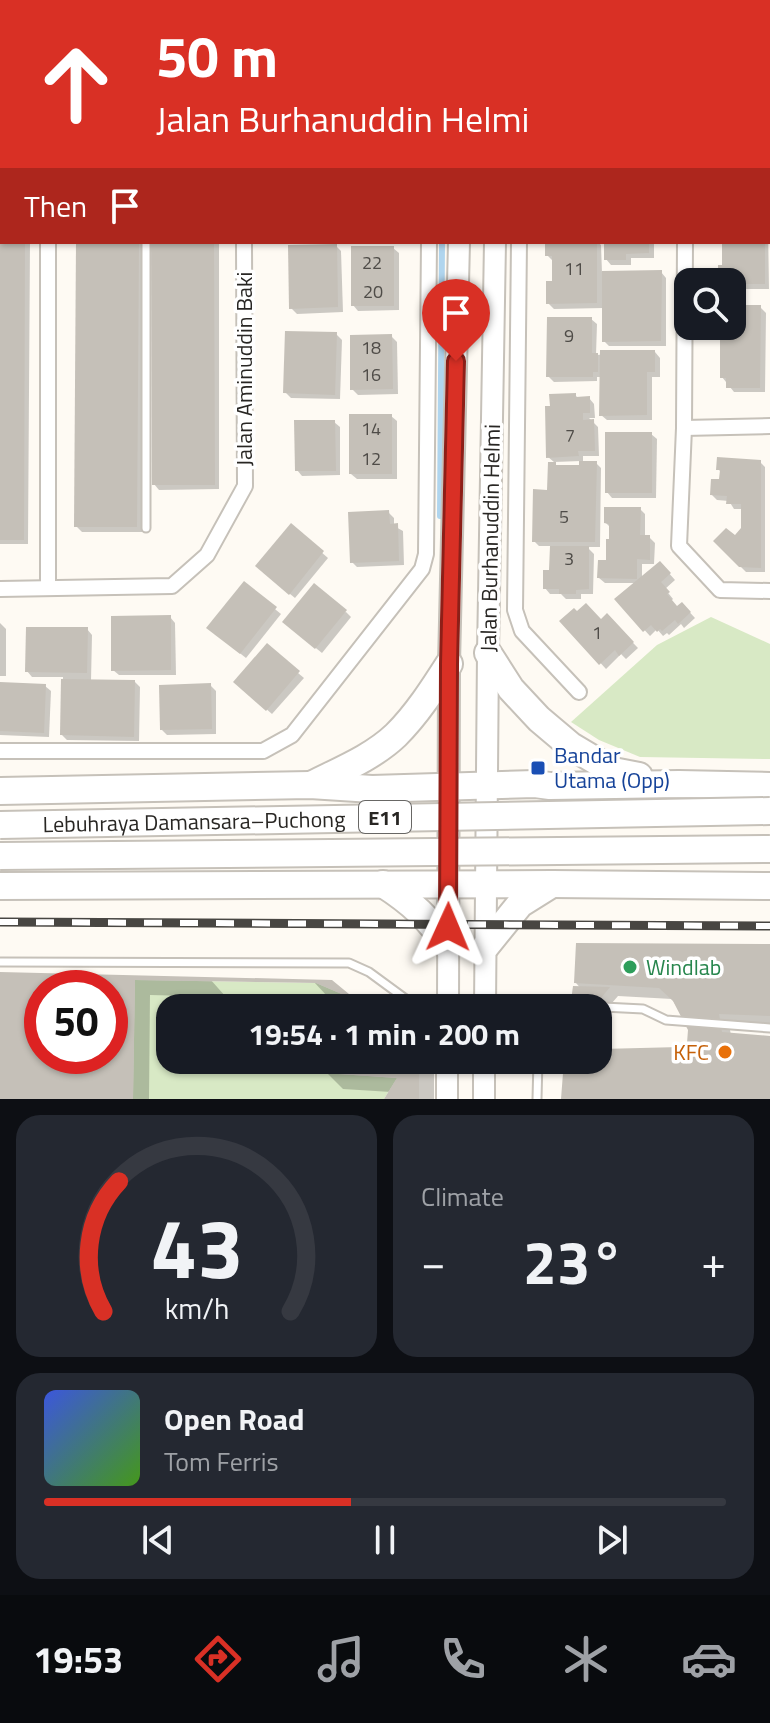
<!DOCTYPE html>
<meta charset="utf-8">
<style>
body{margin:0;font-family:"Titillium Web",sans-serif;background:#242831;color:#f1f3f6;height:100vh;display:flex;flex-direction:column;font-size:30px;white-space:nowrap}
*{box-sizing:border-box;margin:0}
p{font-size:26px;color:#9ea1a6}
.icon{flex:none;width:44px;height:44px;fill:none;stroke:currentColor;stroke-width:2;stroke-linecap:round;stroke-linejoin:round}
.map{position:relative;height:1099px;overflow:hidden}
.panel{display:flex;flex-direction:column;gap:16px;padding:16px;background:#0d0f14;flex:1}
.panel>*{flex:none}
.banner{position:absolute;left:0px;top:0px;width:770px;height:244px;box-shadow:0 2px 6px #0004;background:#d93025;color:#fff;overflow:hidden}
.buttons{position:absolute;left:674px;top:268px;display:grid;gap:16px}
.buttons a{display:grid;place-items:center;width:72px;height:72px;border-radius:16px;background:#171b24;box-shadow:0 2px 6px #0004;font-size:40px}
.speed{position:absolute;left:24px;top:970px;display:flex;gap:16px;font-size:40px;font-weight:700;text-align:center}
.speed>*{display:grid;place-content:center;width:104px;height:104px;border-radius:50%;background:#171b24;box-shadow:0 2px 6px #0004;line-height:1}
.speed .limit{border:12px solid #d22;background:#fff;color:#111}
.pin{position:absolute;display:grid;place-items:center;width:68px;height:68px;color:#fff;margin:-82px -34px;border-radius:50% 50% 50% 0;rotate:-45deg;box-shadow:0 0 8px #0007}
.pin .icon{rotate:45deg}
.me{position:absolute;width:88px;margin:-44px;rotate:1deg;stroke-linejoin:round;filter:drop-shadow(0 0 6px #0008)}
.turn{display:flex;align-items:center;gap:28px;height:168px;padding:0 24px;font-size:36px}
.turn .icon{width:104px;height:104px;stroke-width:2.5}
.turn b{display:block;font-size:56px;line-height:68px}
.then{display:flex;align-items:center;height:76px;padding:0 24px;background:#0003;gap:16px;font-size:30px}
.big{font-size:60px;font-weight:700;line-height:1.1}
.panel .widget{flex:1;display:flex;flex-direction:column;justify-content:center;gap:12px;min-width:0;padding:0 28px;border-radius:24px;background:#242831}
.panel .dial{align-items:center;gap:0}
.dial svg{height:208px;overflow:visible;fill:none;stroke:#363941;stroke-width:7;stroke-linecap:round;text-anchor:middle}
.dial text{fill:#f1f3f6;stroke:none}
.song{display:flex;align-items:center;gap:24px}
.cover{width:96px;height:96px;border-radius:12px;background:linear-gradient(135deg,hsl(230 70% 55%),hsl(100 70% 35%))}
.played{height:8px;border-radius:4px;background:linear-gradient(90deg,#d93025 45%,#363941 45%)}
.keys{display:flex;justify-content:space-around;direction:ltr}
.heat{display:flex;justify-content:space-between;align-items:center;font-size:44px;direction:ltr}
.panel .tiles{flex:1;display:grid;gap:16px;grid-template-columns:1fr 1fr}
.widget:last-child{grid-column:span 2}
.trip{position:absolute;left:156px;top:994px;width:456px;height:80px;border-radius:24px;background:#171b24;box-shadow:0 2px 6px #0004;font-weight:700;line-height:80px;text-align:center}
.tabs{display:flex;height:128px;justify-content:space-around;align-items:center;background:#090b0e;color:#9ea1a6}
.tabs .icon{width:56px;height:56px}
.tabs .current{color:#d93025}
.tabs b{font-size:36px;color:#f1f3f6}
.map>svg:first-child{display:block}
.green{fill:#d8e9c5}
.shadow{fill:#0003;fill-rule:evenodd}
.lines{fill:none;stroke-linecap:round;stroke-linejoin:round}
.stream{stroke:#b0d5ee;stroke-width:6}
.building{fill:#c5c0b8;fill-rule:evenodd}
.lane-casing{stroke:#c6c1b9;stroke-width:11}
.street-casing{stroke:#c6c1b9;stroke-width:18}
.secondary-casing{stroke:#c6c1b9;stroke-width:24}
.highway-casing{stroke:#c6c1b9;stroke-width:30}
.lane{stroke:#fff;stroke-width:7}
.street{stroke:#fff;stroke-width:14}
.secondary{stroke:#fff;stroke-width:20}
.highway{stroke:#fff;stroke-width:26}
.rail-casing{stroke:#484642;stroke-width:9}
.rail{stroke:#fff;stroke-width:6;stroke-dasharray:18;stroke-linecap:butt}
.highway-bridge-casing{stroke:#c6c1b9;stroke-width:30;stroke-linecap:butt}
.highway-bridge{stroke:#fff;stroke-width:26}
.route-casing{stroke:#8d1f18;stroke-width:20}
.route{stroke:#d93025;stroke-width:14}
.transit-dot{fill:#1a4fb4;stroke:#fff;stroke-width:3}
.leisure-dot{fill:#2e9e5b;stroke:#fff;stroke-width:3}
.food-dot{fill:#e8710a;stroke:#fff;stroke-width:3}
.labels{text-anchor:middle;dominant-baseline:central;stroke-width:7;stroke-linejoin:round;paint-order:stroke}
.number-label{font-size:18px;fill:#4f4c48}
.shield{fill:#fff;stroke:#686765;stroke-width:2}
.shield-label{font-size:20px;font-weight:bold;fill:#282623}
.street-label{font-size:22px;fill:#282623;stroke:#fff}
.transit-label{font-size:22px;fill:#164399;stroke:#fff;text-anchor:start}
.leisure-label{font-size:22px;fill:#27864d;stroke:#fff;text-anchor:start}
.food-label{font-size:22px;fill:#c56008;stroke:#fff;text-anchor:end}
</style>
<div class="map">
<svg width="770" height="1099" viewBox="0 0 770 1099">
<rect width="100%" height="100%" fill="#fefaf3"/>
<g class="green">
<path d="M711 617 770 644V759L640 757 599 740 571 722 657 645Z"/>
<path d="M135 980 316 983 344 995 356 1008H170V1060H322L324 1073 397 1078 384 1099H133Z"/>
</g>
<g class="shadow">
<path d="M0 0 30 2H2L0 209Z"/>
<rect x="78" y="0" width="63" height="2"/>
<rect x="153" y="0" width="66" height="2"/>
<path d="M296 0H341L343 2H296Z"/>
<path d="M398 0 400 2H353V1Z"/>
<path d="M608 0H660L608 2Z"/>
<path d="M719 0H770V60H768V2Z"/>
<path d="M768 123 770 125 768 213Z"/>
<path d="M0 221 2 242H30L28 544H0Z"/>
<path d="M768 226 769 289H740L735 283V279H725L720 274 724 267V242H768Z"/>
<path d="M78 242H143L142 532H82L76 526Z"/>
<path d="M153 242H219V489L159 490 154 484Z"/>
<path d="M547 242H598L601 245 602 273 661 272 666 278V346H609L604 341V308L554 309 548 303 554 283 552 260 547 255Z"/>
<path d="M606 242H654V258H631V265H611L606 259Z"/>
<path d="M336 246 341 251 343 312 297 314 291 308Z"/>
<path d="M393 248 399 253V310L358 311 353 305Z"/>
<path d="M732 307H760L766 313 765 392H734L722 377V326H732Z"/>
<path d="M591 319 597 324 596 355 655 352 660 358V377H652V420H607L601 415V377H597V381L554 382 548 376Z"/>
<path d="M336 334 342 340 340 399 291 398 285 392Z"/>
<path d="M391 336 397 342 398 394 358 395 352 389Z"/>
<path d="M575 395 579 399 589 398 594 404 595 418H589L598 427 599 456H583V463H596L601 468 600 547H587L594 554 593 594H581V599H566L561 594H550L545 588 551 572 552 546H539L534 541 555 464 558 467H581V461L554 462 548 457Z"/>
<path d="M391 416 397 421V479H357L351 474Z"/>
<path d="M334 422 340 427V475L302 476 297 470Z"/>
<path d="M651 434 657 439 656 498H612L607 492Z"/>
<path d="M760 462 765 467V572H746L715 541 735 538 743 529V509H734L729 501 717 500 712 495 721 481 722 473 718 469Z"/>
<path d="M640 509 645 514V537H649L655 543 654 564H642V579L660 563 675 580 665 589 673 599 671 601 678 608 682 604 695 618 684 628 681 624 669 635 667 633 663 636 657 629 650 636 617 600 636 583H605L599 578 608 562 611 528 606 523Z"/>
<path d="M388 512 394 518V526L403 531 404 565 357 567 352 562Z"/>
<path d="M291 526 328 558 295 598 263 572Z"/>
<path d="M244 584 281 614 246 658 214 633Z"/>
<path d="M346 612 351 617 322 653 290 627Z"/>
<path d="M607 616 638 648 626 659 621 654 606 669 562 621 601 622Z"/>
<path d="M170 617 175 623 176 675H119L113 670Z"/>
<path d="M0 623 6 629V676H0Z"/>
<path d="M87 629 92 635 91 681 135 682 140 687 139 741 67 740 62 735 63 677H32L27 671Z"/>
<path d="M298 673 304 678 272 714 241 687Z"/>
<path d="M0 684 45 686 51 691 49 737 0 735Z"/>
<path d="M210 685 216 691V734L167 735 162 730Z"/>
<path d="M770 946V1026L729 1025 731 1035 770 1038V1099H564L566 1060H598V1008L576 983ZM618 996 672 999 690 1029 689 1044 681 1049 598 1050 600 1017Z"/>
<path d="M0 974 210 979 226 997 150 995 149 1099H0ZM42 988H110V1056H42Z"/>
<path d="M314 982H331L363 1008H356L327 996Z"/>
<path d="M324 1060H426L434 1068V1099H386L391 1092 343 1089 326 1072Z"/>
</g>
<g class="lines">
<g class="stream">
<path d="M444 2V0"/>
<path d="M440 516 442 242"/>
</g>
</g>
<g class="building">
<path d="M0 242H25L24 540H0Z"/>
<path d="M76 242H139L137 527H74Z"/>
<path d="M151 242H214L215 485H152Z"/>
<path d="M545 242H597V303L546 304V281H552V256H545Z"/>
<path d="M604 242H649V253L626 254V260H604Z"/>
<path d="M722 242H765V284H733V274H718V265H722Z"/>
<path d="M337 244 338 307 289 309 288 245Z"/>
<rect x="351" y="246" width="43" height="60"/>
<path d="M662 270 661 341 602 342V271Z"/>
<path d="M732 305H761L760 388H726V378H720V326H732Z"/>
<path d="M547 317H592V353H598V372H593V377H546Z"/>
<path d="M285 331 337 332 335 395 283 393Z"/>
<path d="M392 334 393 389 350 390V335Z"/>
<path d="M600 350H655V372H647V415L599 416Z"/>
<path d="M576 393V397L590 396V413H583V420L594 419 595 451H578L579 456 546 458 545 406H550L549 394Z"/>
<rect x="349" y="414" width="43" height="60"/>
<path d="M294 420H335L336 471H295Z"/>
<rect x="605" y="432" width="47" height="61"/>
<path d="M717 457 761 460V568L739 567 713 541 726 528 735 535 741 528V504H726L727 496 710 495 711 479H719L720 470H716Z"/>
<path d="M579 461H597L595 542H532L533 489 547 490 548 462H556V465H579Z"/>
<path d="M604 507H641L640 535H650V560L637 559V579L597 578 598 560H606V539H609V524L604 523Z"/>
<path d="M389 510 390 524 398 523 399 561 350 563 348 512Z"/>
<path d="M291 523 324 551 289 595 255 566Z"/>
<path d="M550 546H589V589L576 590V594H559V589H543V570H549Z"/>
<path d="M660 561 671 573 661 582 670 592 667 594 677 606 682 602 691 612 678 624 675 620 662 631 660 629 657 632 651 625 643 632 614 599Z"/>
<path d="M244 581 277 607 240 654 206 628Z"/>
<path d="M314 583 347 610 315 649 282 622Z"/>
<path d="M586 603 601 619 607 613 634 642 619 656 615 650 599 665 559 621 574 608 577 611Z"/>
<path d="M171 615V670L111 671V616Z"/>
<path d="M26 627H88L87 673 25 672Z"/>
<path d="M267 643 300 671 266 711 233 682Z"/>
<path d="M61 679 135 680 134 737 60 735Z"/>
<path d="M0 682 46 684 44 733 0 731Z"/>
<path d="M211 683 212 729 160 730 159 685Z"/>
<path d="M576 943 770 944V1016L719 1014 722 1032 770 1036V1099H561L564 1060H598V1047L601 1049 680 1047 687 1043 688 1030 673 1001 659 988 574 983Z"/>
<path d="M0 972 332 980 366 1008H356L344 995 316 983 135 980 133 1099H0ZM42 988H110V1056H42Z"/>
<path d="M573 986 610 987 593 1008H570Z"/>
<path d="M322 1060H419V1099H384L397 1078 324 1073Z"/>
</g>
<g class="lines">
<defs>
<g id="lane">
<path d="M147 2V0"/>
<path d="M0 209H2"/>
<path d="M146 528V242"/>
<path d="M0 962 349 963 369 972 418 1008"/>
<path d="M543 1008 544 1004 643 1009 666 1020 770 1028"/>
<path d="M537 1099 538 1060"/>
</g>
<g id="street">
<path d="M242 0V2"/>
<path d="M48 2V0"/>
<path d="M430 2V0"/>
<path d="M522 2V0"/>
<path d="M686 2V0"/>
<path d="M768 78H770"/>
<path d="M519 242 515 610 522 631 579 692"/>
<path d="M685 242 684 428 679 546 720 590 770 591"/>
<path d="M684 428 770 426"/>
<path d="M48 588V242"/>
<path d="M0 589 172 586 207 555 245 486 244 242"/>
<path d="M0 751H263L292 735 422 569 426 554 429 242"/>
</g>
<g id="secondary">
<path d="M465 2V0"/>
<path d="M500 2V0"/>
<path d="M448 1008 449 664 459 242"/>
<path d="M485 1008 488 653 495 242"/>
<path d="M447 1099V1060"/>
<path d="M484 1099V1060"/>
</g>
<g id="highway">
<path d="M488 653 511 689 539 719 571 746 613 771 639 776"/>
<path d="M313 784C341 770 373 757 396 735 417 714 433 689 449 664"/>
<path d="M0 791 310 785 372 789 535 784 550 786 679 784 770 786"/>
<path d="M383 884C411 902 430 919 448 947"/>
<path d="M0 886 552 884 770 886"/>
<path d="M486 946 520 904 552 884"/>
</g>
</defs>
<use href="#lane" class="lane-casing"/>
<use href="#street" class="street-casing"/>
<use href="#secondary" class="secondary-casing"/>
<use href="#highway" class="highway-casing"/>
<use href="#lane" class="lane"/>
<use href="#street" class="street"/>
<use href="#secondary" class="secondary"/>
<use href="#highway" class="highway"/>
<defs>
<path id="rail" d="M0 922 770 926"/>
</defs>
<use href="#rail" class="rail-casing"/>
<use href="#rail" class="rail"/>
<defs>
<g id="highway-bridge">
<path id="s1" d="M0 825 770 811"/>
<path d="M0 856 770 849"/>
</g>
</defs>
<use href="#highway-bridge" class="highway-bridge-casing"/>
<use href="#highway-bridge" class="highway-bridge"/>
</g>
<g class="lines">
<defs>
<path id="route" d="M448 927 449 664 456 361"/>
</defs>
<use href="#route" class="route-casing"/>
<use href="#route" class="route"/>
</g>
<rect class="transit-dot" x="530" y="760" width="16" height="16" rx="4"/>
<circle class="leisure-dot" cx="630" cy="967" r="8"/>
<circle class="food-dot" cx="725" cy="1052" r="8"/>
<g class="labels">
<g class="number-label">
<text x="372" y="262">22</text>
<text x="574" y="268">11</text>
<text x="373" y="291">20</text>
<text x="569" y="335">9</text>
<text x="371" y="347">18</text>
<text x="371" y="374">16</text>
<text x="371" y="428">14</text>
<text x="570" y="435">7</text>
<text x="371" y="458">12</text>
<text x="564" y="516">5</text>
<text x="569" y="558">3</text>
<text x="597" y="632">1</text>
</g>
<rect class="shield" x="359" y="801" width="52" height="32" rx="6"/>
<g class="shield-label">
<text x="385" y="817">E11</text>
</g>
<g class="street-label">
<text transform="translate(244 369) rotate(-90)">Jalan Aminuddin Baki</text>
<text transform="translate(490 538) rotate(-89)">Jalan Burhanuddin Helmi</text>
<text stroke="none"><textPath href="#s1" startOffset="194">Lebuhraya Damansara–Puchong</textPath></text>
</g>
<g class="transit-label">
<text x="554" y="755">Bandar<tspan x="554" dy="25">Utama (Opp)</tspan></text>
</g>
<g class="leisure-label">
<text x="646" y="967">Windlab</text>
</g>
<g class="food-label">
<text x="709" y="1052">KFC</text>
</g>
</g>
</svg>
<div class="buttons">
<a><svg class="icon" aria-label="search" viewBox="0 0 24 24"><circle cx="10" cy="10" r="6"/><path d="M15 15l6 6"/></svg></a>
</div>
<div class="speed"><div class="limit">50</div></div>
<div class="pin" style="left:456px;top:361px;background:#d93025"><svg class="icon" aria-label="arrive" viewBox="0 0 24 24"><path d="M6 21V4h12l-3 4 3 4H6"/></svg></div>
<svg class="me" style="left:448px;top:927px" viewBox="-20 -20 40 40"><path d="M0-17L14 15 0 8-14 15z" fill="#d93025" stroke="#fff" stroke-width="4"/></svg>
<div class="trip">19:54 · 1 min · 200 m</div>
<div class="banner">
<div class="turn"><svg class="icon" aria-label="ahead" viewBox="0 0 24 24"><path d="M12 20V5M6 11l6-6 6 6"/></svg><div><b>50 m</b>Jalan Burhanuddin Helmi</div></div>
<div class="then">Then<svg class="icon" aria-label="arrive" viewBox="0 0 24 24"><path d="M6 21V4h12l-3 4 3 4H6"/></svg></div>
</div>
</div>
<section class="panel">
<div class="tiles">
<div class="widget dial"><svg viewBox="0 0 100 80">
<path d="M14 69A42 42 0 1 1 86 69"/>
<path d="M14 69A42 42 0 0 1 20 19" stroke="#d93025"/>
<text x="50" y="56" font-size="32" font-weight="700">43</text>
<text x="50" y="72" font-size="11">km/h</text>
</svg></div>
<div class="widget"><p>Climate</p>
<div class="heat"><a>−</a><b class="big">23°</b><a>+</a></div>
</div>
<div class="widget">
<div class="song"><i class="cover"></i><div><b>Open Road</b><p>Tom Ferris</p></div></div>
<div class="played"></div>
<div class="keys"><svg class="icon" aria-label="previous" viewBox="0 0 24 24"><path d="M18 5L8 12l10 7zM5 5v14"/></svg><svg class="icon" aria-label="pause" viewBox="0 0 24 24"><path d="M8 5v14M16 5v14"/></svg><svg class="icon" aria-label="next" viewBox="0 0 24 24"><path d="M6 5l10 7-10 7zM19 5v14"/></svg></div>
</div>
</div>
</section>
<nav class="tabs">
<b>19:53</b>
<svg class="icon current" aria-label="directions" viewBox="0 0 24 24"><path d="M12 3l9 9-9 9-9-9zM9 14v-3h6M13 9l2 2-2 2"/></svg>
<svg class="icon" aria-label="music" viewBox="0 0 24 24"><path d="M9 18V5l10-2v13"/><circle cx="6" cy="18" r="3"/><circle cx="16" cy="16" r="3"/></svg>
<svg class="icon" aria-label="phone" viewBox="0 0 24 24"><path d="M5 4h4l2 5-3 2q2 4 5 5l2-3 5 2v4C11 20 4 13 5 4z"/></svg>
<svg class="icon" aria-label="climate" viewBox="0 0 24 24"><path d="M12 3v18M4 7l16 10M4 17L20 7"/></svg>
<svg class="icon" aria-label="car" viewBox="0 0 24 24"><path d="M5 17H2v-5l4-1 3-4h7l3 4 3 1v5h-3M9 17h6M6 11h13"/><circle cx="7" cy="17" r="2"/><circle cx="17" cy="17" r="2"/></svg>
</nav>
